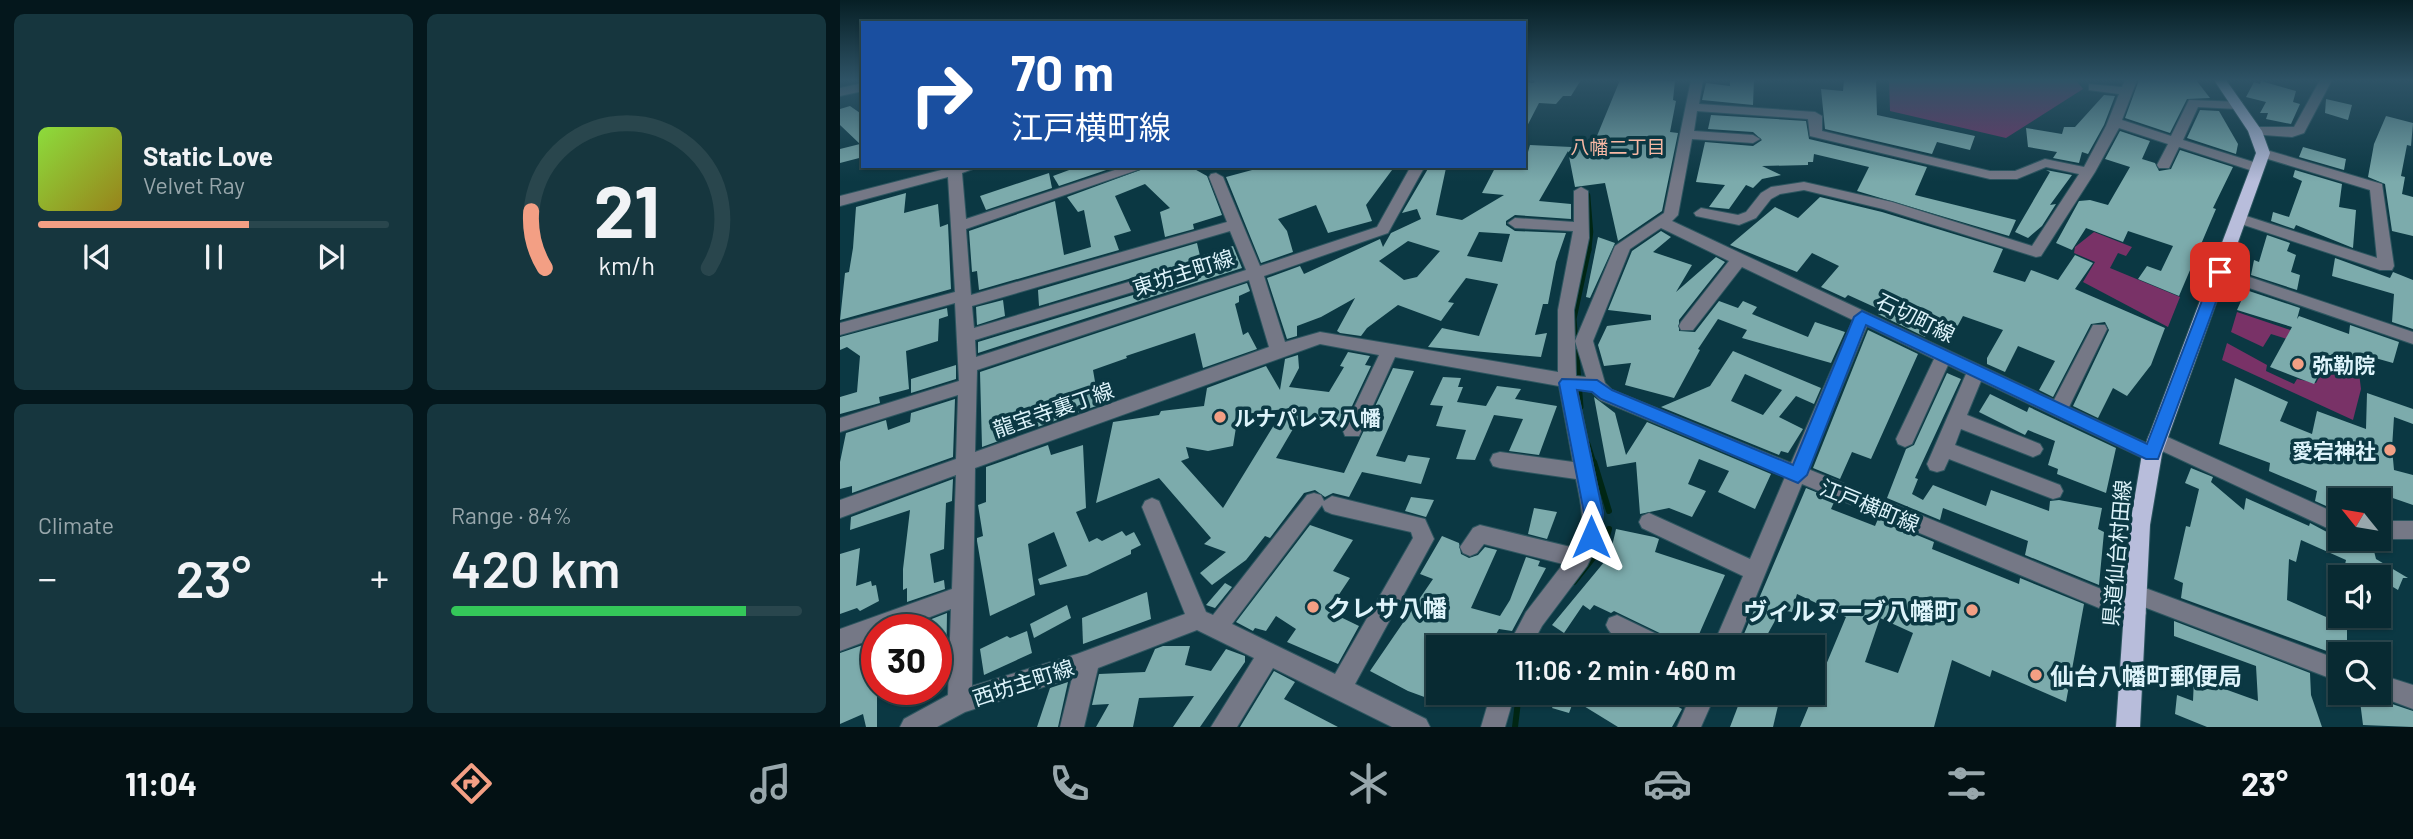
<!DOCTYPE html>
<meta charset="utf-8">
<style>
body{margin:0;font-family:Barlow,"Noto Sans JP",sans-serif;background:#16363e;color:#f1f3f6;height:100vh;display:flex;flex-direction:column;font-size:26px;white-space:nowrap}
*{box-sizing:border-box;margin:0}
p{font-size:23px;color:#98a7ac}
.icon{flex:none;width:38px;height:38px;fill:none;stroke:currentColor;stroke-width:2;stroke-linecap:round;stroke-linejoin:round}
.map{position:relative;flex:1;overflow:hidden}
.side{display:flex;flex-direction:column;gap:14px;padding:14px;background:#04171c;width:840px}
.side>*{flex:none}
.top-card{position:absolute;left:21px;top:21px;width:665px;height:147px;border-radius:0px;box-shadow:0 2px 5px #0004,0 0 0 2px #29464d;background:#1a4fa0;color:#fff;overflow:hidden}
.needle{width:46px;rotate:300deg}
.fabs{position:absolute;left:1488px;top:488px;display:grid;gap:14px}
.fabs a{display:grid;place-items:center;width:63px;height:63px;border-radius:0px;background:#082a32;box-shadow:0 2px 5px #0004,0 0 0 2px #29464d;font-size:35px}
.speed{position:absolute;left:21px;top:614px;display:flex;gap:14px;font-size:35px;font-weight:700;text-align:center}
.speed>*{display:grid;place-content:center;width:91px;height:91px;border-radius:50%;background:#082a32;box-shadow:0 2px 5px #0004,0 0 0 2px #29464d;line-height:1}
.speed .limit{border:10px solid #d22;background:#fff;color:#111}
.pin{position:absolute;display:grid;place-items:center;width:60px;height:60px;color:#fff;margin:-30px;border-radius:14px;box-shadow:0 4px 10px #0006}
.me{position:absolute;width:77px;margin:-38px;rotate:0deg;stroke-linejoin:round;filter:drop-shadow(0 0 5px #0008)}
.turn{display:flex;align-items:center;gap:24px;height:147px;padding:0 35px;font-size:32px}
.turn .icon{width:91px;height:91px;stroke-width:2.5}
.turn b{display:block;font-size:49px;line-height:60px}
.big{font-size:52px;font-weight:600;line-height:1.1}
.side .tile{flex:1;display:flex;flex-direction:column;justify-content:center;gap:10px;min-width:0;padding:0 24px;border-radius:10px;background:#16363e}
.side .dial{align-items:center;gap:0}
.dial svg{height:182px;overflow:visible;fill:none;stroke:#29464d;stroke-width:7;stroke-linecap:round;text-anchor:middle}
.dial text{fill:#f1f3f6;stroke:none}
.song{display:flex;align-items:center;gap:21px}
.cover{width:84px;height:84px;border-radius:10px;background:linear-gradient(135deg,hsl(90 70% 55%),hsl(50 70% 35%))}
.played{height:7px;border-radius:4px;background:linear-gradient(90deg,#f39f84 60%,#29464d 60%)}
.keys{display:flex;justify-content:space-around;direction:ltr}
.heat{display:flex;justify-content:space-between;align-items:center;font-size:38px;direction:ltr}
.charge{height:10px;border-radius:5px;background:linear-gradient(90deg,#34c759 84%,#29464d 0)}
.side .tiles{flex:1;display:grid;gap:14px;grid-template-columns:repeat(2,1fr)}
.trip{position:absolute;left:586px;top:635px;width:399px;height:70px;border-radius:0px;background:#082a32;box-shadow:0 2px 5px #0004,0 0 0 2px #29464d;font-weight:600;line-height:70px;text-align:center}
.tabs{display:flex;height:112px;justify-content:space-around;align-items:center;background:#031114;color:#98a7ac}
.tabs .icon{width:49px;height:49px}
.tabs .selected{color:#f39f84}
.tabs b{font-size:32px;color:#f1f3f6}
main{display:flex;flex:1;min-height:0}
.map>svg:first-child{display:block}
.green{fill:#793267}
.lines{fill:none;stroke-linecap:round;stroke-linejoin:round}
.stream-far2{stroke:#002614;stroke-width:4.5}
.stream-far1{stroke:#002614;stroke-width:5}
.stream{stroke:#002614;stroke-width:6}
.building{fill:#7cabac;fill-rule:evenodd}
.minor-casing{stroke:#2d5660;stroke-width:2}
.major-casing{stroke:#2d5660;stroke-width:2}
.minor{fill:#757886;fill-rule:evenodd}
.major{fill:#b8bddb;fill-rule:evenodd}
.route{fill:#1a73e8;stroke:#114b97;stroke-width:2}
.poi-dot{fill:#f39f84;stroke:#0b3843;stroke-width:2.5}
.labels{text-anchor:middle;dominant-baseline:central;stroke-width:7;stroke-linejoin:round;paint-order:stroke}
.far-neighbourhood-label{font-size:19px;fill:#f8b8a4;stroke:#0b3843}
.street-label{font-size:21px;fill:#ddf3fa;stroke:#0b3843}
.poi-label{font-size:21px;font-weight:bold;fill:#ddf3fa;stroke:#0b3843;text-anchor:start}
.near-poi-label{font-size:24px;font-weight:bold;fill:#ddf3fa;stroke:#0b3843;text-anchor:start}
</style>
<main>
<section class="side">
<div class="tiles">
<div class="tile">
<div class="song"><i class="cover"></i><div><b>Static Love</b><p>Velvet Ray</p></div></div>
<div class="played"></div>
<div class="keys"><svg class="icon" aria-label="previous" viewBox="0 0 24 24"><path d="M18 5L8 12l10 7zM5 5v14"/></svg><svg class="icon" aria-label="pause" viewBox="0 0 24 24"><path d="M8 5v14M16 5v14"/></svg><svg class="icon" aria-label="next" viewBox="0 0 24 24"><path d="M6 5l10 7-10 7zM19 5v14"/></svg></div>
</div>
<div class="tile dial"><svg viewBox="0 0 100 80">
<path d="M14 69A42 42 0 1 1 86 69"/>
<path d="M14 69A42 42 0 0 1 8 44" stroke="#f39f84"/>
<text x="50" y="56" font-size="32" font-weight="700">21</text>
<text x="50" y="72" font-size="11">km/h</text>
</svg></div>
<div class="tile"><p>Climate</p>
<div class="heat"><a>−</a><b class="big">23°</b><a>+</a></div>
</div>
<div class="tile"><p>Range · 84%</p><b class="big">420 km</b><div class="charge"></div></div>
</div>
</section>
<div class="map">
<svg width="1573" height="727" viewBox="0 0 1573 727">
<rect width="100%" height="100%" fill="#0b3843"/>
<g class="green">
<path d="M1049 80H1236L1243 89 1166 138 1050 111Z"/>
<path d="M1254 232 1292 247 1286 256 1278 253 1270 268 1340 297 1328 327 1243 282 1255 262 1234 253 1235 247Z"/>
<path d="M1397 312 1456 332 1447 339 1431 334 1423 347 1391 332Z"/>
<path d="M1387 343 1427 365 1426 371 1454 384 1457 379 1476 383 1484 368 1501 376 1505 367 1519 373 1521 389 1513 420 1382 360Z"/>
</g>
<g class="lines">
<path class="stream-far2" d="M748 195 751 232 749 251"/>
<g class="stream-far1">
<path d="M741 407 734 319 749 249"/>
<path d="M748 444 754 463"/>
</g>
<g class="stream">
<path d="M754 462 769 511"/>
<path d="M734 582 765 543 769 529"/>
<path d="M675 727 679 693"/>
</g>
</g>
<g class="building">
<path d="M695 80H741L731 96H723L716 104 699 103 684 132V82L694 83Z"/>
<path d="M780 80 835 81 833 100 836 101 830 132 838 133 822 211 778 241 765 183 735 187 728 151 699 201 731 204V219L675 215 666 221V225L675 231 726 233 716 262 708 304H703L695 335 707 333 701 357 588 347 602 328 639 336 658 284 626 278 608 302 614 303 601 321 558 305 527 328 521 336 500 333 497 331 515 298 481 317 457 326V336L447 339 427 278 460 266 464 274 540 239 543 247 551 233 581 219 577 209 562 213 589 167 606 168 596 215 622 220 664 195 642 193 656 166H684L690 145 752 148ZM639 232 670 234 662 262 627 256ZM568 241 600 251 577 277 564 280 539 261Z"/>
<path d="M890 80H914L913 105 862 100 866 83 890 86Z"/>
<path d="M1004 80H1036L1037 115 1135 136 1130 150 1097 142 1092 154 985 129 981 89 1003 91Z"/>
<path d="M1299 80H1356L1370 98 1347 99 1330 133 1285 118Z"/>
<path d="M1421 81 1456 91 1453 102 1460 104 1451 124 1426 119 1428 113H1420L1426 102 1406 97 1414 82 1420 84Z"/>
<path d="M1264 95 1275 96 1264 125 1248 154 1242 152 1239 163 1213 158 1217 152 1188 147 1186 128 1222 134 1224 127H1235Z"/>
<path d="M1486 99 1512 105 1508 120 1485 113Z"/>
<path d="M10 106 23 115V157L0 163V149L20 144 0 125V109Z"/>
<path d="M1360 110 1379 111 1398 144 1396 154 1347 138Z"/>
<path d="M871 115 966 121 969 139 1087 167 1075 195 1176 220 1169 236 1017 191 1029 167 974 154 973 162H968V165L922 166 941 175 922 179 913 188 906 185 889 209 869 207 885 185 856 182 865 142 913 146 922 140 913 132 868 129Z"/>
<path d="M1546 116 1573 123 1571 146 1567 145 1561 176 1565 177 1562 194 1573 197V236L1552 231 1545 184 1528 177 1534 144Z"/>
<path d="M1280 131 1310 141 1302 159 1315 163 1319 171 1331 169 1340 150 1393 167 1373 208 1376 209 1339 296 1298 279 1307 266 1321 271 1333 246 1288 231 1283 242 1246 228 1232 250 1216 243 1239 201 1250 200 1268 205 1290 167 1265 159Z"/>
<path d="M1463 147 1506 159 1504 170 1459 157Z"/>
<path d="M240 166H278L219 186 213 176Z"/>
<path d="M311 166H349L367 176 382 215 353 224 354 229 325 237 320 212 330 208 305 184 275 196 291 231 274 236 279 250 139 290 137 271 132 272 129 231 215 201 224 255 251 247 244 210 238 212 227 197Z"/>
<path d="M427 166 433 169 440 166H555L526 205 532 221 488 233 476 205 438 219 447 231 453 252 421 263 386 177Z"/>
<path d="M1206 170 1232 175 1210 205 1216 204 1202 226 1188 238 1175 232 1210 172Z"/>
<path d="M1455 170 1502 184 1499 207 1516 210 1513 248 1456 225 1454 229 1431 221 1433 212 1449 217 1462 181 1453 177Z"/>
<path d="M209 173 212 188 146 210 140 196Z"/>
<path d="M66 193 64 213 98 204 100 227 108 224 111 289 0 320 5 273 9 272 13 248 16 207Z"/>
<path d="M980 197 1042 212 1163 249 1153 272 1185 282 1191 270 1218 280 1235 255 1253 263 1235 289 1325 328 1311 365 1287 396 1273 388 1258 418 1233 406 1269 330 1265 322 1251 324 1213 397 1199 390 1215 361 1178 346 1165 372 1147 364V358L1163 330 1123 316 1111 338 1089 329 1085 337 1038 314 1041 310 1008 295 1005 298 981 287 999 266 972 253 957 272 890 245 935 207 958 218Z"/>
<path d="M821 231 831 237 813 252 852 265 836 292 876 257 885 262 839 320V331L855 332 879 301 898 308 903 301 917 307 912 314 968 337 975 322 1005 332 991 363 902 338 907 330 878 319 858 349 860 350 834 398 785 385 791 363 764 366 758 345 767 326 811 320V315L768 310 792 251Z"/>
<path d="M1427 235 1450 243 1447 251 1456 255 1451 272 1460 275 1457 290 1411 275 1414 260 1419 262Z"/>
<path d="M758 237 775 243 750 298 746 297Z"/>
<path d="M357 243 360 256 393 246 402 268 138 353V342L326 285 330 277 318 270 199 306 198 290Z"/>
<path d="M1495 258 1550 278 1553 272 1573 280V329L1552 322 1554 294 1492 276Z"/>
<path d="M407 283 410 291 399 296V302L395 304 403 335 408 332 417 349 363 368 355 333 286 356 287 358 253 370 259 405 142 447 140 372Z"/>
<path d="M1406 290 1460 308 1457 319 1459 316 1509 334 1510 325 1559 342 1553 363 1521 354 1513 368 1503 365 1499 373 1483 366 1474 384 1430 367 1452 327 1397 310Z"/>
<path d="M163 300 165 316 137 325 136 307Z"/>
<path d="M107 308 108 316 99 319 98 341 66 351 69 389 39 397 40 403 0 414V397L17 392 20 356 7 347 0 350V337Z"/>
<path d="M1028 330 1078 354 1031 459 1012 452 1000 479 973 468Z"/>
<path d="M893 351 981 388 974 404 956 396 939 417 963 429 948 453 941 451 939 455 821 407 870 386ZM905 374 942 390 923 415 891 401Z"/>
<path d="M508 352 530 356 525 365 531 366 504 423 460 417 436 458 504 473 553 368 574 371 536 456 565 462 568 455 590 458 581 484 522 472 509 497 493 493 485 497 475 490 464 493 430 538 425 536 406 560 372 585 360 573 386 552 364 544 371 538 319 478 256 503 273 422 319 415 321 411 364 406 367 388 426 366 440 390 445 359 458 355 459 368 449 387 489 392 504 367 500 366ZM444 409 434 425 383 508 341 461 349 458 346 447 368 451 393 446 398 415Z"/>
<path d="M116 365V379L71 393V379Z"/>
<path d="M1107 373 1121 379 1075 478 1078 479 1072 494 1083 500 1093 485 1146 506 1151 490 1209 511 1210 501 1219 500 1262 508 1258 529 1264 532 1259 585 1185 555 1188 541 1103 508 1100 520 1047 498 1066 449 1074 445Z"/>
<path d="M603 377 621 378 618 387H623L617 402 646 406 657 386 681 389 675 399 717 406 699 455 669 451 683 419 654 415 635 460 616 459 626 430 596 426 603 406 590 405Z"/>
<path d="M1395 378 1448 402 1440 421 1472 434 1477 411 1526 429 1527 393 1573 409V424L1554 417 1552 448 1554 470 1573 475V505L1544 495 1543 500H1500L1495 510 1475 501 1477 491 1429 471 1430 463 1379 444Z"/>
<path d="M1150 394 1187 412 1189 407 1276 448 1266 493 1217 474 1218 469 1208 465 1215 441 1188 430 1185 435 1139 412Z"/>
<path d="M754 397 775 413 786 455 807 422 931 474 915 509 878 492 889 471 859 459 848 484 866 491 852 517 829 508 800 514 796 462 767 467Z"/>
<path d="M115 399 113 457 12 493V486L0 489V462L6 433 46 420 48 430 70 422 71 413Z"/>
<path d="M208 445 211 455 243 445 246 508 236 512 249 542 257 538 262 541 282 531 286 536 294 532 301 545 291 550V554L247 575 200 585 198 579 227 566 214 532 188 544 195 595 150 616 137 541V538L143 536 138 505 146 502V467Z"/>
<path d="M1351 468 1373 477 1371 482 1404 510 1406 498 1469 526 1470 523 1500 539H1531L1536 559 1568 578H1563L1558 590 1538 578H1502L1506 560 1461 540 1456 562 1449 559 1447 600 1493 620 1494 616H1507V654H1495L1341 598 1343 583 1334 579 1346 526 1350 527 1359 489 1345 483Z"/>
<path d="M113 479 112 501 106 503 104 549 90 554 94 583 104 580 105 589 67 602V588L63 590V569L70 510 10 530 11 517Z"/>
<path d="M966 488 995 500 991 509 1035 526 1038 519 1094 542 1092 549 1179 584 1180 578 1244 604 1226 702 1152 670 1150 677 1112 660 1094 727H960L1006 617 957 594 952 612 941 610 926 637 950 648H898ZM1040 618 1073 633 1058 673 1025 662Z"/>
<path d="M571 497 594 500 586 517 565 511Z"/>
<path d="M694 508 717 512 707 539 688 534Z"/>
<path d="M470 525 513 540 493 571 510 578 488 611 519 626 498 664 447 642 456 629 436 616 426 631 415 628 413 631 396 622Z"/>
<path d="M776 529 814 537 819 539 815 552 885 575 853 648H841L830 638 774 611 771 613 754 605 750 610 743 605 724 633 712 625 770 555Z"/>
<path d="M602 536 619 543 621 554 629 558 638 555 645 547 657 550 631 608 660 616 670 600 686 557 700 561 698 566 706 568 672 631 659 629 648 648H598V702L568 691 530 671 593 579 580 574Z"/>
<path d="M20 548 16 586 31 581 32 586 36 585 39 601 20 611 17 608 0 614V554Z"/>
<path d="M385 583 392 587 375 608 366 605Z"/>
<path d="M307 592 311 619 243 644 242 618Z"/>
<path d="M227 605 231 618 194 638 190 624Z"/>
<path d="M107 613 106 678 96 682V630L66 629Z"/>
<path d="M1334 621 1470 673 1471 695 1482 727H1367L1335 714 1337 695 1353 701 1354 678 1418 701 1416 666 1334 636Z"/>
<path d="M187 631 192 653 144 675 140 649 167 636 170 638Z"/>
<path d="M37 640V727H26L23 714 0 724V653Z"/>
<path d="M323 646H350L345 665 371 671 386 649 405 656V662L360 727H333L354 696 299 698 293 727H256L269 704 252 705 259 674 305 672 315 649Z"/>
<path d="M434 671 455 682 444 699 498 727H400Z"/>
<path d="M228 682 218 727H197L210 688Z"/>
<path d="M720 693H814L842 709 832 727H778L734 700 729 713 712 708Z"/>
<path d="M903 693H941L933 727H890Z"/>
<path d="M1519 693 1573 711V727L1523 725Z"/>
</g>
<g class="lines">
<defs>
<g id="minor">
<path d="M851 80H863L859 104 975 112 982 116V131L1150 171H1175L1205 159 1244 167 1266 126 1279 94 1249 90V84L1282 87 1285 80H1297L1282 120 1331 136 1349 100 1402 102V108L1397 109 1358 107 1343 140 1423 165V171H1413L1339 147 1329 168H1319L1317 165 1328 144 1279 128 1255 172 1201 256 1196 257 1043 209 964 190 940 194 931 199 916 218 899 225 856 216 854 213 861 208 898 215 906 212 921 193 931 187 964 182 1052 202 1192 246 1239 174 1206 167 1177 179H1150L970 136 968 119 857 111 854 131 913 135 920 139 913 143 852 139 838 215 832 221 1214 400 1253 325H1265L1267 329 1229 407 1308 444 1307 440 1309 435 1316 432 1323 435 1500 515V534L1320 450 1322 454 1319 459 1312 462 1305 459 1141 381 1127 415 1200 444 1203 449 1200 454 1193 457 1121 429 1115 445 1220 485 1223 491 1220 497 1213 499 1109 459 1104 470 1097 472 1090 470 1087 464 1126 374 1108 365 1072 444 1065 447 1058 444 1056 439 1094 359 1027 326 968 469 1288 600 1286 595 1289 588 1297 585 1500 660V682L1304 607 1306 613 1303 620 1295 623 962 484 895 648H872L903 576 802 528 799 522 802 516 809 513 910 559 945 477 760 400 752 392 737 389 763 513 761 537 747 566 702 626 690 648H667L686 612 723 564 644 544 637 553 630 556 623 553 620 547 633 528 640 525 735 548C747 525 741 503 736 479L660 468 653 466 650 460 653 454 660 452 733 462 719 386 555 357 519 436H505L503 431 539 355 480 344 135 468 132 686 237 654 345 614 302 507 305 501 312 498 319 501 366 612 373 615 467 495 474 493 481 495 484 501 492 496 585 519 594 539 515 684 586 719 590 727H552L433 668 397 727H371L414 658 357 630 258 668 244 727H220L232 678 125 712 97 727H60L64 719 108 695 111 609 56 630H37V637L0 651V629L112 589 116 475 0 518V500L116 459 118 395 0 432V418L119 381 115 303 0 335V323L115 292 108 177 0 206V196L117 166H141L122 173 126 219 287 166H309L126 229 131 295 387 222 369 177 371 174 376 173 383 177 420 266 537 227 571 166H585L548 233 424 276 445 342 480 332 718 372V310L733 231 675 228 668 223 675 218 734 222V191L741 187 748 191 749 238 734 310 736 376 746 377 735 341 775 246 824 213ZM821 228 889 261 841 322 839 326 841 330H853L902 267 1013 320 951 463 772 390 765 383 753 341 790 249ZM390 231 406 270 136 357 135 340 325 282 327 278 319 273 134 328 132 306ZM409 280 429 347 135 452 137 370ZM482 505 485 511 492 514 571 532 573 538 495 674 392 624Z"/>
<path d="M1480 80H1492L1464 133 1452 137 1410 134V128L1415 127H1454Z"/>
<path d="M23 83V91L0 96V88Z"/>
<path d="M1423 149 1542 184 1554 266 1552 270H1540L1395 222V216L1400 214 1537 258 1530 190 1418 156 1416 153Z"/>
<path d="M1380 267 1573 332V344L1374 276 1372 272Z"/>
<rect x="1538" y="521" width="35" height="18"/>
<path d="M777 615 829 640 832 648C810 648 776 649 766 625L769 618Z"/>
<path d="M1538 674 1573 685V709L1530 693H1538Z"/>
<path d="M651 693H675L665 727H641Z"/>
<path d="M852 693H876L861 727H837Z"/>
</g>
<path id="major" d="M1374 80H1386L1422 131 1430 153 1322 454 1310 525 1300 727H1276L1290 525 1302 454 1416 153 1408 131Z"/>
</defs>
<use href="#minor" class="minor-casing"/>
<use href="#major" class="major-casing"/>
<use href="#minor" class="minor"/>
<use href="#major" class="major"/>
</g>
<linearGradient id="sky" x2="0" y2="1"><stop stop-color="#061f25"/><stop offset="0.44" stop-color="#2e5366"/><stop offset="1" stop-color="#2e5366" stop-opacity="0"/></linearGradient>
<rect width="1573" height="182" fill="url(#sky)"/>
<path class="route" d="M1380 267 1387 272 1318 459H1306L1026 325 967 475 958 483 761 399 752 392 737 390 763 513 758 543H744L742 537 744 513 719 383 722 379 757 380 772 390 953 465 1014 317 1022 311 1307 444 1373 272Z"/>
<g class="poi-dot">
<circle cx="1458" cy="364" r="7"/>
<circle cx="380" cy="417" r="7"/>
<circle cx="1550" cy="450" r="7"/>
<circle cx="473" cy="607" r="7"/>
<circle cx="1132" cy="610" r="7"/>
<circle cx="1196" cy="675" r="7"/>
</g>
<g class="labels">
<g class="far-neighbourhood-label">
<text x="778" y="146">八幡二丁目</text>
</g>
<g class="street-label">
<text transform="translate(343 272) rotate(-18)">東坊主町線</text>
<text transform="translate(1076 317) rotate(26)">石切町線</text>
<text transform="translate(213 409) rotate(-19)">龍宝寺裏丁線</text>
<text transform="translate(1030 505) rotate(22)">江戸横町線</text>
<text transform="translate(1276 553) rotate(-85)">県道仙台村田線</text>
<text transform="translate(183 682) rotate(-18)">西坊主町線</text>
</g>
<g class="poi-label">
<text x="1472" y="364">弥勒院</text>
<text x="394" y="417">ルナパレス八幡</text>
<text x="1536" y="450" text-anchor="end">愛宕神社</text>
</g>
<g class="near-poi-label">
<text x="487" y="607">クレサ八幡</text>
<text x="1118" y="610" text-anchor="end">ヴィルヌーブ八幡町</text>
<text x="1210" y="675">仙台八幡町郵便局</text>
</g>
</g>
</svg>
<div class="fabs">
<a><svg class="needle" viewBox="-14 -14 28 28"><path d="M0-13l5 13h-10z" fill="#e53935"/><path d="M0 13l5-13h-10z" fill="#98a7ac"/></svg></a>
<a><svg class="icon" aria-label="sound" viewBox="0 0 24 24"><path d="M4 9h4l5-4v14l-5-4H4zM17 9q2 3 0 6"/></svg></a>
<a><svg class="icon" aria-label="search" viewBox="0 0 24 24"><circle cx="10" cy="10" r="6"/><path d="M15 15l6 6"/></svg></a>
</div>
<div class="speed"><div class="limit">30</div></div>
<div class="pin" style="left:1380px;top:272px;background:#d93025"><svg class="icon" aria-label="arrive" viewBox="0 0 24 24"><path d="M6 21V4h12l-3 4 3 4H6"/></svg></div>
<svg class="me" style="left:751px;top:537px" viewBox="-20 -20 40 40"><path d="M0-17L14 15 0 8-14 15z" fill="#1a73e8" stroke="#fff" stroke-width="4"/></svg>
<div class="trip">11:06 · 2 min · 460 m</div>
<div class="top-card">
<div class="turn"><svg class="icon" aria-label="right" viewBox="0 0 24 24"><path d="M7 20v-9h11M14 6l5 5-5 5"/></svg><div><b>70 m</b>江戸横町線</div></div>
</div>
</div>
</main>
<nav class="tabs">
<b>11:04</b>
<svg class="icon selected" aria-label="directions" viewBox="0 0 24 24"><path d="M12 3l9 9-9 9-9-9zM9 14v-3h6M13 9l2 2-2 2"/></svg>
<svg class="icon" aria-label="music" viewBox="0 0 24 24"><path d="M9 18V5l10-2v13"/><circle cx="6" cy="18" r="3"/><circle cx="16" cy="16" r="3"/></svg>
<svg class="icon" aria-label="phone" viewBox="0 0 24 24"><path d="M5 4h4l2 5-3 2q2 4 5 5l2-3 5 2v4C11 20 4 13 5 4z"/></svg>
<svg class="icon" aria-label="climate" viewBox="0 0 24 24"><path d="M12 3v18M4 7l16 10M4 17L20 7"/></svg>
<svg class="icon" aria-label="car" viewBox="0 0 24 24"><path d="M5 17H2v-5l4-1 3-4h7l3 4 3 1v5h-3M9 17h6M6 11h13"/><circle cx="7" cy="17" r="2"/><circle cx="17" cy="17" r="2"/></svg>
<svg class="icon" aria-label="filters" viewBox="0 0 24 24"><path d="M4 7h16M4 17h16"/><circle cx="9" cy="7" r="2"/><circle cx="15" cy="17" r="2"/></svg>
<b>23°</b>
</nav>
